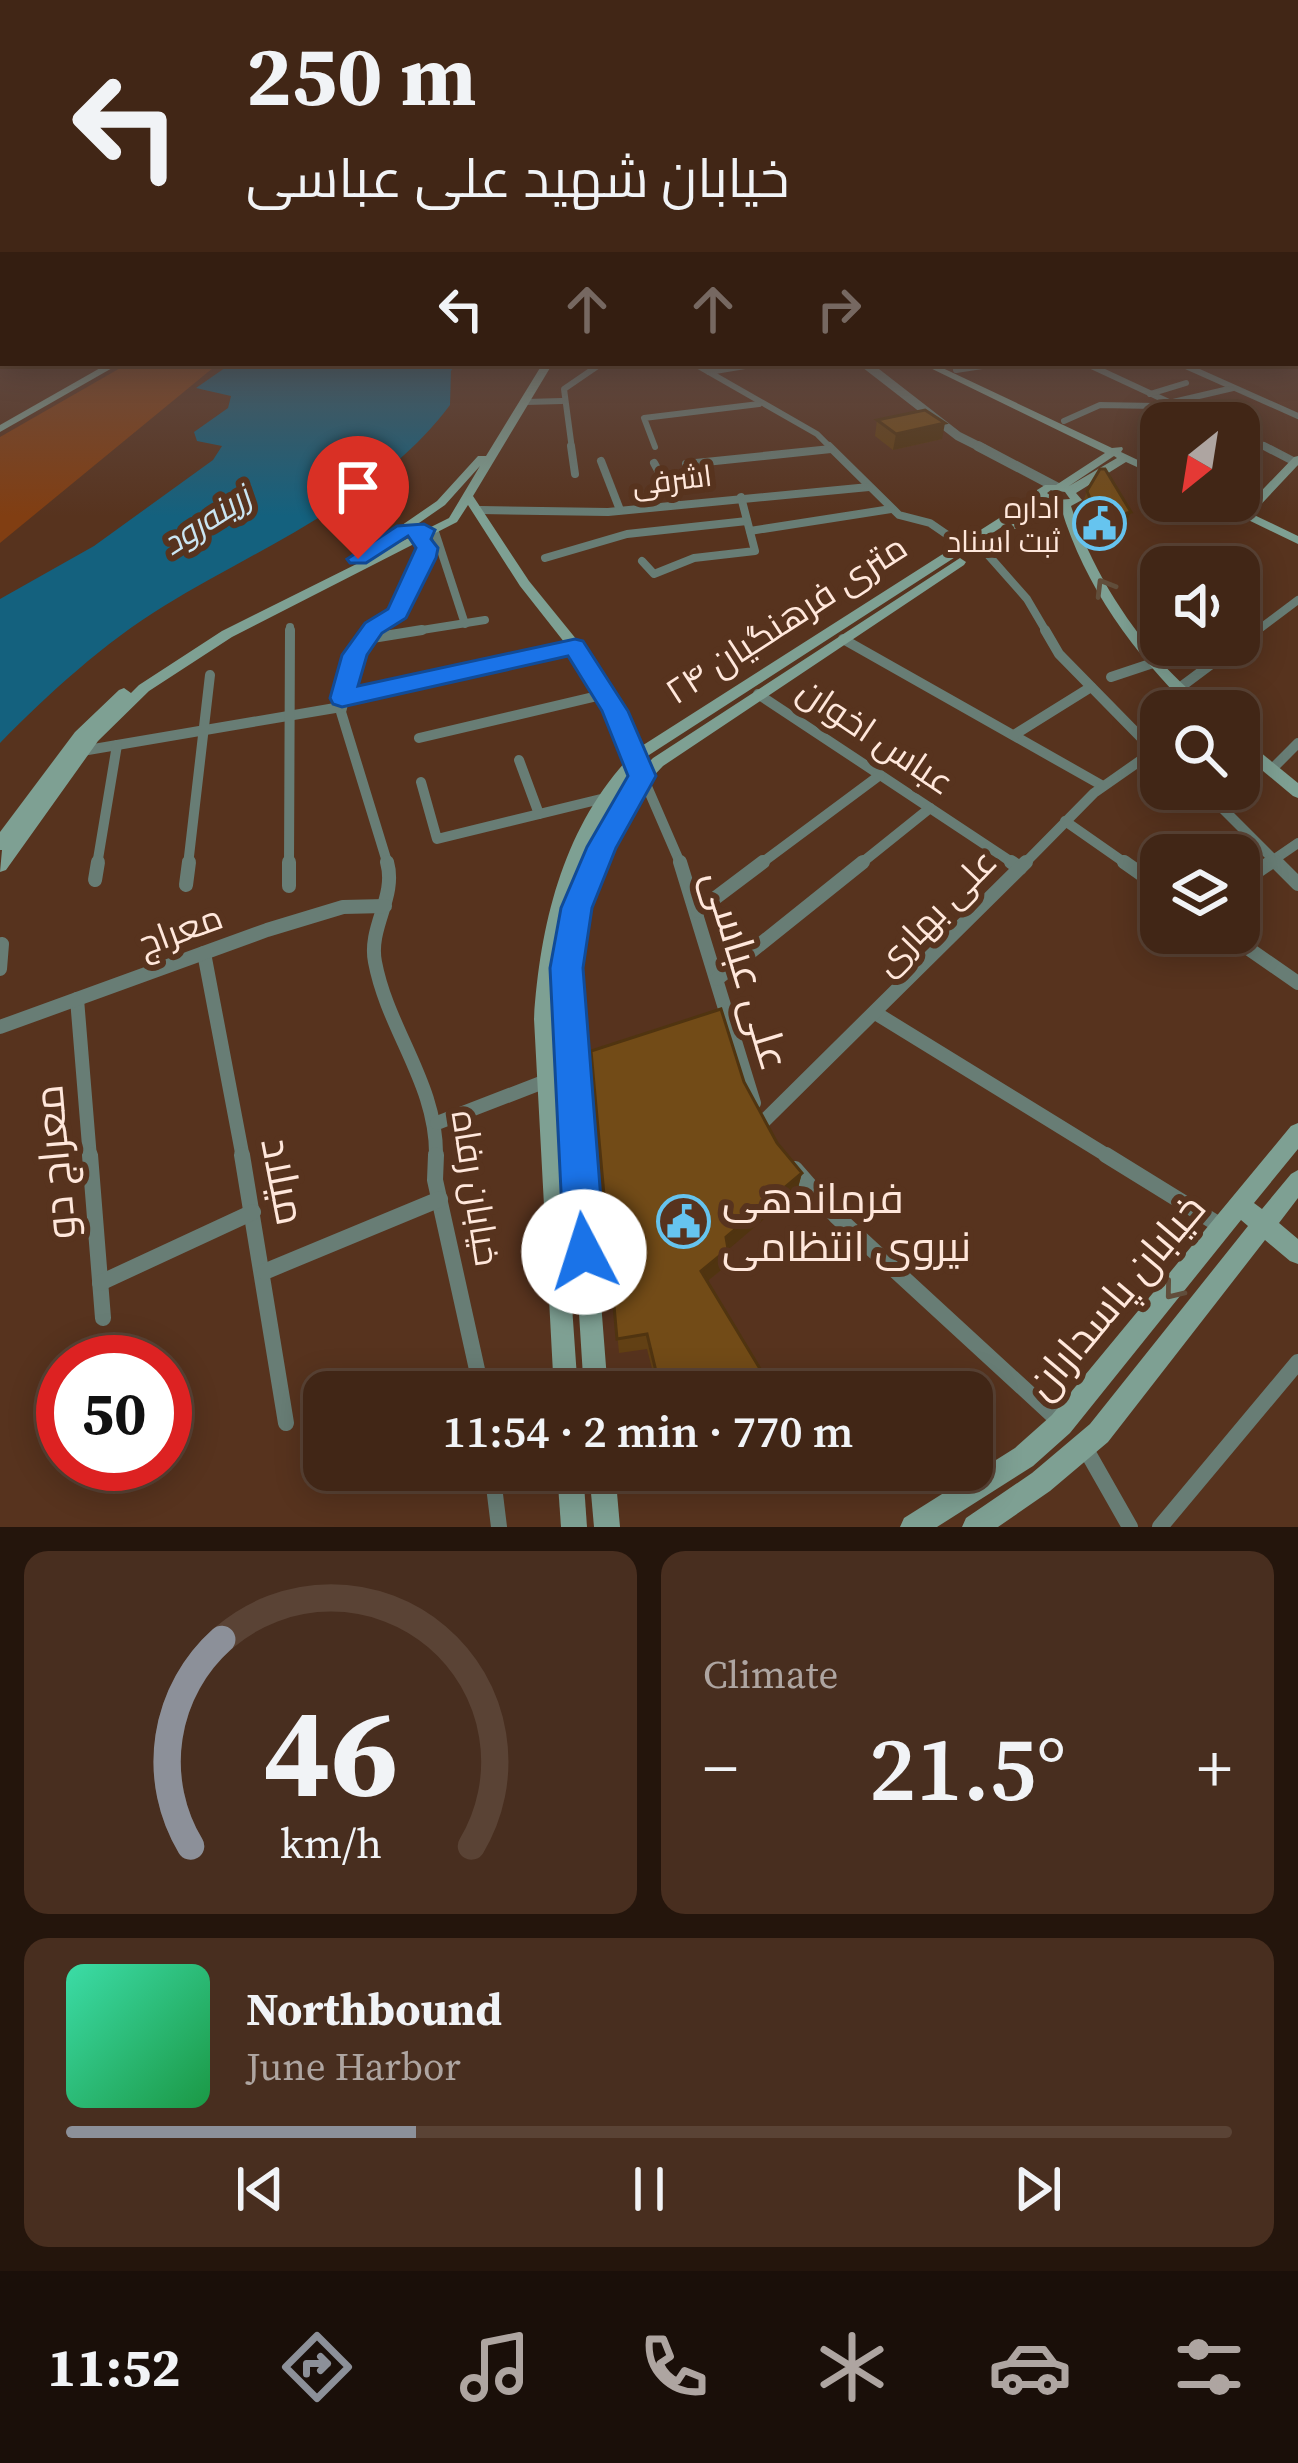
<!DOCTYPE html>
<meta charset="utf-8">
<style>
body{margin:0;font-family:"Source Serif 4",Cairo,serif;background:#482e1f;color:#f1f3f6;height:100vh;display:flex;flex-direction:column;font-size:45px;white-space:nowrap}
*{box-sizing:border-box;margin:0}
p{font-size:39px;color:#aea5a1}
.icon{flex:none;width:66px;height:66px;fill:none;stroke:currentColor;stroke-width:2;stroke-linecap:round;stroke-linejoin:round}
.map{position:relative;height:1527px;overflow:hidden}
.details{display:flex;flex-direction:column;gap:24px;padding:24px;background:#24150c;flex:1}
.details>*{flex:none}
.banner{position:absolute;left:0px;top:0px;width:1299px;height:366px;box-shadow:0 6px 30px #0003,0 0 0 3px #5a4335;background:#412616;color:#f1f3f6;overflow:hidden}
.needle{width:78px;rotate:210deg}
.controls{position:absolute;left:1140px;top:402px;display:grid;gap:24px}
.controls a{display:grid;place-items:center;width:120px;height:120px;border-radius:24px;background:#412616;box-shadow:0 6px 30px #0003,0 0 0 3px #5a4335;font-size:60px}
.speed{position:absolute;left:36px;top:1335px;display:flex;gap:24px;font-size:60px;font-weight:700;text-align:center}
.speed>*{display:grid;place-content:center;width:156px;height:156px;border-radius:50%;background:#412616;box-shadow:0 6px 30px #0003,0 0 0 3px #5a4335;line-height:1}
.speed .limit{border:18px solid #d22;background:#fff;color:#111}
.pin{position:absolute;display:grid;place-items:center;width:102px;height:102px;color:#fff;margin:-123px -51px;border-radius:50% 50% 50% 0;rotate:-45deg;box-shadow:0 0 12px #0007}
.pin .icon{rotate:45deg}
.me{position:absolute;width:132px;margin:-66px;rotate:355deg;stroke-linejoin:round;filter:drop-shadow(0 0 9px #0008)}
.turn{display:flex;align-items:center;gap:42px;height:252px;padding:0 48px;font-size:54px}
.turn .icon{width:156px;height:156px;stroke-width:2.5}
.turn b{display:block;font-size:84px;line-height:102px}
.lanes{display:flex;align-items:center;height:114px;padding:0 48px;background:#0003;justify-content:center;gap:60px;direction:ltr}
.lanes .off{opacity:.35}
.big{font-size:90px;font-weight:600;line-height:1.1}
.details .card{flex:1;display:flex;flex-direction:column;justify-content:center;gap:18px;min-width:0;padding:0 42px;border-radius:24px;background:#482e1f}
.details .dial{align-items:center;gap:0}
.dial svg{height:312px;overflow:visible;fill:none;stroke:#5a4335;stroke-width:7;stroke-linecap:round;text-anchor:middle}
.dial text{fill:#f1f3f6;stroke:none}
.song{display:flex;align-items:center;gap:36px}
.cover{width:144px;height:144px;border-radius:18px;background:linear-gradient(135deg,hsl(160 70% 55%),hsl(140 70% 35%))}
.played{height:12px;border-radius:6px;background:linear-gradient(90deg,#8c9099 30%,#5a4335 30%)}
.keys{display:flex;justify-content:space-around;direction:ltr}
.heat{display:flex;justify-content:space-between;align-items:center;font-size:66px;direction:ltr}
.details .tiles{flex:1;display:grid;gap:24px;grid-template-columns:1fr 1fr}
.card:last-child{grid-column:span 2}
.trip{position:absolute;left:303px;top:1371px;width:690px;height:120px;border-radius:24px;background:#412616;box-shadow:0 6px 30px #0003,0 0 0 3px #5a4335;font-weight:600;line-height:120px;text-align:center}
.menu{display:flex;height:192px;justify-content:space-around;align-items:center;background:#1a0f09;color:#aea5a1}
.menu .icon{width:84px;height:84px}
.menu .current{color:#8c9099}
.menu b{font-size:54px;color:#f1f3f6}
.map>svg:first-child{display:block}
.green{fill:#813e12}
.water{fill:#14617e}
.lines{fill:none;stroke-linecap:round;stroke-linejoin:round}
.minor-far4{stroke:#687d75;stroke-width:6}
.minor-far3{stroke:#687d75;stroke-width:8}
.minor-far2{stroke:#687d75;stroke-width:10}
.minor-far1{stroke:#687d75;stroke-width:14}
.minor{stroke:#687d75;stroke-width:16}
.tertiary-far1{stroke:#687d75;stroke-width:9}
.tertiary{stroke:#687d75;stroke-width:10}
.secondary{fill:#7ea093;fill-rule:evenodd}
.wall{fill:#624014}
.shaded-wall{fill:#503410}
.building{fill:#724b17;stroke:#503410;stroke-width:3}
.oneway{stroke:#614e3b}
.route{fill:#1a73e8;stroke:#114b97;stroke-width:3}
.labels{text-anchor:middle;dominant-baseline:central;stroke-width:12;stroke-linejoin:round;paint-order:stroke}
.far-street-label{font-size:30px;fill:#ffe7db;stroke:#57331e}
.far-poi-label{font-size:30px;fill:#ffe7db;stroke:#57331e;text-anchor:end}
.far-water-label{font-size:33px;font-style:italic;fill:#cae5f2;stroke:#57331e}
.street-label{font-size:36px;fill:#ffe7db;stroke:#57331e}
.near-street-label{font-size:42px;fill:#ffe7db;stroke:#57331e}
.near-poi-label{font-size:42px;fill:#ffe7db;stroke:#57331e;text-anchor:start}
</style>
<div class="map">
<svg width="1298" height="1527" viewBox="0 0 1298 1527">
<rect width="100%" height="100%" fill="#57331e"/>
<path class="green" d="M129 363H219L0 543V437Z"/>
<path class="water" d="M232 363H456L451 371 450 405C379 500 262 546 164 606 105 642 48 694 0 743V599L94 546 213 460 222 446 197 441 194 432 228 408 231 396 196 388Z"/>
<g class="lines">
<g class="minor-far4">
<path d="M693 363 817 434 832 449"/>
<path d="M1085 363 1214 423"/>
<path d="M1179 363 1298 416"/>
<path d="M956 370 1002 363"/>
<path d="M709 372 763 363"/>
<path d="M1150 394 1186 383"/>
<path d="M526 402 562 401"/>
<path d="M1064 421 1100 405 1156 406 1233 388"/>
<path d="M1239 434 1270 449"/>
<path d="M655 447 644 418 759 404"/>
<path d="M572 449 564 389 602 363"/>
</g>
<g class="minor-far3">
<path d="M571 446 575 474"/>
<path d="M829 446 899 515 930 523 965 547"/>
<path d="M1264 446 1295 462"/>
<path d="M601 461 620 510"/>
<path d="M654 463 676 503"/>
<path d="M686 464 831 449"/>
<path d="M480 510 608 512 869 487"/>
<path d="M750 531 891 509"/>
<path d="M435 532 465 624"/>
<path d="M982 548 1027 599 1047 633"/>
<path d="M545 558 627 534 747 521"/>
<path d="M642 561 654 574 694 558 755 551 741 497"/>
<path d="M290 633V627"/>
<path d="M370 633 398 613 425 558 427 548 421 540"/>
<path d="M403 633 485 620"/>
<path d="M1254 633 1298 600"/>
</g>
<g class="minor-far2">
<path d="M373 630 355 655 341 712 388 865"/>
<path d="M1045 630 1059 654 1161 758"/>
<path d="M366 639 422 630"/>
<path d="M843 639 1103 786"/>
<path d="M1239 644 1258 630"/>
<path d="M1111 677 1153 663"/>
<path d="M1178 689 1237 645"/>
<path d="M758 694 1016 865"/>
<path d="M342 698 575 646"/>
<path d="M1014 735 1091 687"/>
<path d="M419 738 606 694"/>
<path d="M82 751 341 707"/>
<path d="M519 760 539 814"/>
<path d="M1271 770 1298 743"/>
<path d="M642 775 681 865"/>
<path d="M421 782 437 839 605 798"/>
<path d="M1203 789 1279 865"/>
<path d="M1065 821 1128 865"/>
<path d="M97 865 117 745"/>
<path d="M188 865 210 675"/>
<path d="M289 865 290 630"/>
<path d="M759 865 880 775"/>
<path d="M859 865 930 808"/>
<path d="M1023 865 1094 793 1154 751"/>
<path d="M1266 865 1298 843"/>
</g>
<g class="minor-far1">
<path d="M387 862C397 897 368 927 375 962 388 1031 438 1085 436 1158"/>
<path d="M680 862 754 1103"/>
<path d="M1011 862 1020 868"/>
<path d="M1124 862 1161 888"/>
<path d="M1276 862 1298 884"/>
<path d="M95 880 98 862"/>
<path d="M1239 884 1271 862"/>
<path d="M186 885 189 862"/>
<path d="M289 886V862"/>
<path d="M698 911 763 862"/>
<path d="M1226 933 1298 983"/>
<path d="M204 953 243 1158"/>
<path d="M0 969 2 944"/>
<path d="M717 979 863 862"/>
<path d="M77 999 90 1158"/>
<path d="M877 1014 1111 1158"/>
<path d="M0 1027 267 930 343 907 385 906"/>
<path d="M764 1121 1026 862"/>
<path d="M437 1123 546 1081"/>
</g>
<g class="minor">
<path d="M90 1155 103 1318"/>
<path d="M242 1155 286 1423"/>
<path d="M436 1155 435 1180 482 1392"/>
<path d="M1106 1155 1221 1226"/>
<path d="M795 1169 836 1216 1059 1421"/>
<path d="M264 1272 440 1199"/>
<path d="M100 1283 253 1212"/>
<path d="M1084 1446 1130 1527"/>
<path d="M492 1470 499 1527"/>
<path d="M1160 1527 1298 1362"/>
</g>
<path class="tertiary-far1" d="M864 363 958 436 984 449"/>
<path class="tertiary" d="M978 446 1056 487"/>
<g class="secondary">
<path d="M109 363H121L0 432V425Z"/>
<path d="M543 363H553L473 496 529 581 594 661 622 711 637 749 1037 494V490L1045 485H1056L1105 453 920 363H932L1112 448 1122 447 1123 449 1121 452 1161 471V478L1126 462 1076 493 1082 500 1071 506C1090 565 1122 616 1162 663 1177 680 1195 694 1209 711H1193C1134 654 1085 587 1061 508L1019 529H1011V525L1048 505 1042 501 649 755C579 834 558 915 552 1019L578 1392H554L534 1019C540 926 562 832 626 761L608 711 583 666 520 586 468 505 457 522 232 637 149 691 98 741 6 870 0 872 2 850H0V832L75 732 119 690 124 688 131 693 139 685 222 631 449 518 480 466 445 505 367 559H359L357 556 437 501 478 456H486ZM1114 456 1117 458 1069 486ZM1051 490 1065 492 1070 499 1056 500 1047 493Z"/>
<path d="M1298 456V465L1252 514 1298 536V544L1209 501H1224L1243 510 1294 457Z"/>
<path d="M960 558 966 562 964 565 663 766 644 786 616 830 594 885 575 968 608 1392H584L557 968 578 885 600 830 616 800 633 778 653 758Z"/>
<path d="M1239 738 1244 739 1298 783V798L1293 796 1239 751Z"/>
<path d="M1298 1123V1149L1254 1203 1262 1209 1291 1174 1298 1170V1198L1279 1223 1298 1239V1264L1290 1261 1265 1240 1108 1442 1050 1491 998 1527H962L966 1518 1032 1473 1090 1424 1248 1226 1241 1220 1070 1433 1033 1466 937 1527H900L904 1518 1015 1448 1052 1415 1291 1126Z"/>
<path d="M557 1470H583L587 1527H561Z"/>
<path d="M589 1470H615L620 1527H594Z"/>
</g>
</g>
<g class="wall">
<path d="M877 420 942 439 893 450 875 436Z"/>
<path d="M1087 491 1131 512 1122 535 1090 543 1079 513Z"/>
<path d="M591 1051 744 1082 777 1143 802 1173 797 1191 728 1249 726 1266 707 1281 774 1392H658L647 1349 619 1353Z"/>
<path d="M684 1470H717L691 1486Z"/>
</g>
<g class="shaded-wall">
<path d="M945 423 942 439 893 450 896 434Z"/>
<path d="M1131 512 1122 535 1090 543 1099 521Z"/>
<path d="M802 1173 797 1191 723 1254 726 1237Z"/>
<path d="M728 1249 726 1266 699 1288 701 1271Z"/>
<path d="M703 1470H717L691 1486 693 1476Z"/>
</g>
<g class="building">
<path d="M925 410 945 423 896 434 877 420Z"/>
<path d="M1100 469H1105L1131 512 1099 521 1087 491Z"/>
<path d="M721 1009 744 1082 777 1143 802 1173 726 1237 728 1249 701 1271 774 1392H661L647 1334 617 1339 591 1051Z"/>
</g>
<defs><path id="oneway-chevron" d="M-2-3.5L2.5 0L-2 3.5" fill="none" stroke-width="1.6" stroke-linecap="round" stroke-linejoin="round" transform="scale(3)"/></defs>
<g class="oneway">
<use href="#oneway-chevron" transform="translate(1104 587) rotate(-121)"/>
<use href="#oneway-chevron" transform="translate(1173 1291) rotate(129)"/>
</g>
<linearGradient id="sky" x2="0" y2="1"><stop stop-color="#301c10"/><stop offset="0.59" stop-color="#63504c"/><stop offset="1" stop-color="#63504c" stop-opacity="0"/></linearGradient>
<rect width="1298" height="516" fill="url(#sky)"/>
<path class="route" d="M424 524 435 530 431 539 438 548 436 558 406 618 382 633 367 655 358 686 575 639 583 641 628 711 656 776 616 848 592 908 583 968 605 1252 599 1267 584 1273 570 1267 564 1252 550 968 561 908 587 847 628 776 602 711 568 656 342 707 333 704 330 698 342 655 365 623 388 609 416 548 408 536 366 563H350L347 559 397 526Z"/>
<defs>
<symbol id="civic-ring" viewBox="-11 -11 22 22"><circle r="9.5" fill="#57331e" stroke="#66c4ef" stroke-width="1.5"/><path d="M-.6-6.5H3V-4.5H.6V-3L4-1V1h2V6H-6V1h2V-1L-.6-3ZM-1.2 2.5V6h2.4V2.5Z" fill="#66c4ef"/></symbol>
</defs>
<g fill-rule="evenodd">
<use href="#civic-ring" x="1070" y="494" width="59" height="59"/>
<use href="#civic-ring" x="654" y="1192" width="59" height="59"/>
</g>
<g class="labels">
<g class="far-street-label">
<text transform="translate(672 480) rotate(-7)">اشرفی</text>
</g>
<g class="far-poi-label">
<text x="1060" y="507">اداره<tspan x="1060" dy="34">ثبت اسناد</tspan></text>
</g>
<g class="far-water-label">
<text transform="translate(206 520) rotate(-33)">زرینه‌رود</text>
</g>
<g class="street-label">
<text transform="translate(786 619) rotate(-33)">۲۴ متری فرهنگیان</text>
<text transform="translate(876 736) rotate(34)">عباس اخوان</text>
<text transform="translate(935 912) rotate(-46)">علی بهاری</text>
<text transform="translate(180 930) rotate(-20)">معراج</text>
<text transform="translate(476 1188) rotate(81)">خیابان رفاه</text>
</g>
<g class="near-street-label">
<text transform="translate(747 970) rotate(73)">علی عباسی</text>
<text transform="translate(54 1162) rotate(-95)">معراج دو</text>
<text transform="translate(284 1181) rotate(79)">میلاد</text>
<text transform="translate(1115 1296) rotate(-50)">خیابان پاسداران</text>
</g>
<g class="near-poi-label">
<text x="722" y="1198">فرماندهی<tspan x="722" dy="48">نیروی انتظامی</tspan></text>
</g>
</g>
</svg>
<div class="controls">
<a><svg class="needle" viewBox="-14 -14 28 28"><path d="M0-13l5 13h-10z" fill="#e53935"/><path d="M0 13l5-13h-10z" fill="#aea5a1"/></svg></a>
<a><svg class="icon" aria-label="sound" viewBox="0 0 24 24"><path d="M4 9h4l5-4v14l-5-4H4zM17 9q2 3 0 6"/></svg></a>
<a><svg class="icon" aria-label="search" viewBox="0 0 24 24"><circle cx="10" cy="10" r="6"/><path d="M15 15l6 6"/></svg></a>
<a><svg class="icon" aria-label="layers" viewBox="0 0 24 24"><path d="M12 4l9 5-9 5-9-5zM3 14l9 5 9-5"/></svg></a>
</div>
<div class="speed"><div class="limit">50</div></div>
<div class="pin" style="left:358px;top:559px;background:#d93025"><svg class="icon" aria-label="arrive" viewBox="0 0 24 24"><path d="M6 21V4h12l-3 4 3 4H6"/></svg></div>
<svg class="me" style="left:584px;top:1252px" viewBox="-20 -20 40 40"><circle r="19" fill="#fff"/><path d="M0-13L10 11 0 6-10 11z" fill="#1a73e8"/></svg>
<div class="trip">11:54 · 2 min · 770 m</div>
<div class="banner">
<div class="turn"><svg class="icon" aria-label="left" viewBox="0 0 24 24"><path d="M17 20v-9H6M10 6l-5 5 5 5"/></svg><div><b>250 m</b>خیابان شهید علی عباسی</div></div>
<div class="lanes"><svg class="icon" aria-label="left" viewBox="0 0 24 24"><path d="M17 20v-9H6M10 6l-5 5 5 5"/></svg><svg class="icon off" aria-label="ahead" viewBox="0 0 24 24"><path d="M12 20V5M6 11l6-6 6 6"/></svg><svg class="icon off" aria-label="ahead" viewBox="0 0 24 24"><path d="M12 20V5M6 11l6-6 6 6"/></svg><svg class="icon off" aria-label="right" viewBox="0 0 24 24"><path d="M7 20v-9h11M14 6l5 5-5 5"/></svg></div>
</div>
</div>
<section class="details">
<div class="tiles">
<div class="card dial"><svg viewBox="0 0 100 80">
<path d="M14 69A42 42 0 1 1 86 69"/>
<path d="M14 69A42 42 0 0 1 22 16" stroke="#8c9099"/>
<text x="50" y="56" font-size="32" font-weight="700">46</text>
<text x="50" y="72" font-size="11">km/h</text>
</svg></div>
<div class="card"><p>Climate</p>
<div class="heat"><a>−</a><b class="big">21.5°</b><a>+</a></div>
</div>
<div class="card">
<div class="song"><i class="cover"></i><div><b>Northbound</b><p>June Harbor</p></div></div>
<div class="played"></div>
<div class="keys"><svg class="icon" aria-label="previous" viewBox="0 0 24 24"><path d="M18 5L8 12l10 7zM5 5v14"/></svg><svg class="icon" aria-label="pause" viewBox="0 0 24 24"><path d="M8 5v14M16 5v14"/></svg><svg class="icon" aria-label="next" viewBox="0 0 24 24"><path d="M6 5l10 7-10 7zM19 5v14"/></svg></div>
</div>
</div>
</section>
<nav class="menu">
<b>11:52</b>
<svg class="icon current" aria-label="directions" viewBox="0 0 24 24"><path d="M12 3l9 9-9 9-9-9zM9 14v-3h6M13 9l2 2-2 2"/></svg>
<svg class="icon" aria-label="music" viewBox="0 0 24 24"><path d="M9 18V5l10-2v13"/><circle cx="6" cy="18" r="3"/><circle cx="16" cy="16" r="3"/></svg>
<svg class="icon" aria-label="phone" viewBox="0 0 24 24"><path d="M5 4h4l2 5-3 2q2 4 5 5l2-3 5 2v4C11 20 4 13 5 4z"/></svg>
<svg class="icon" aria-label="climate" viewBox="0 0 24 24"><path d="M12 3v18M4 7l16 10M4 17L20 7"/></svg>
<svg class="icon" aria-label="car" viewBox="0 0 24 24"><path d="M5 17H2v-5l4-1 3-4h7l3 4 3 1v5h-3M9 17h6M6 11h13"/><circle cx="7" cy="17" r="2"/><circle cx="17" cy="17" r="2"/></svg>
<svg class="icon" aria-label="filters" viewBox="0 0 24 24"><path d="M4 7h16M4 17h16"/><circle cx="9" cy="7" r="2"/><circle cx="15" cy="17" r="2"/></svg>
</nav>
